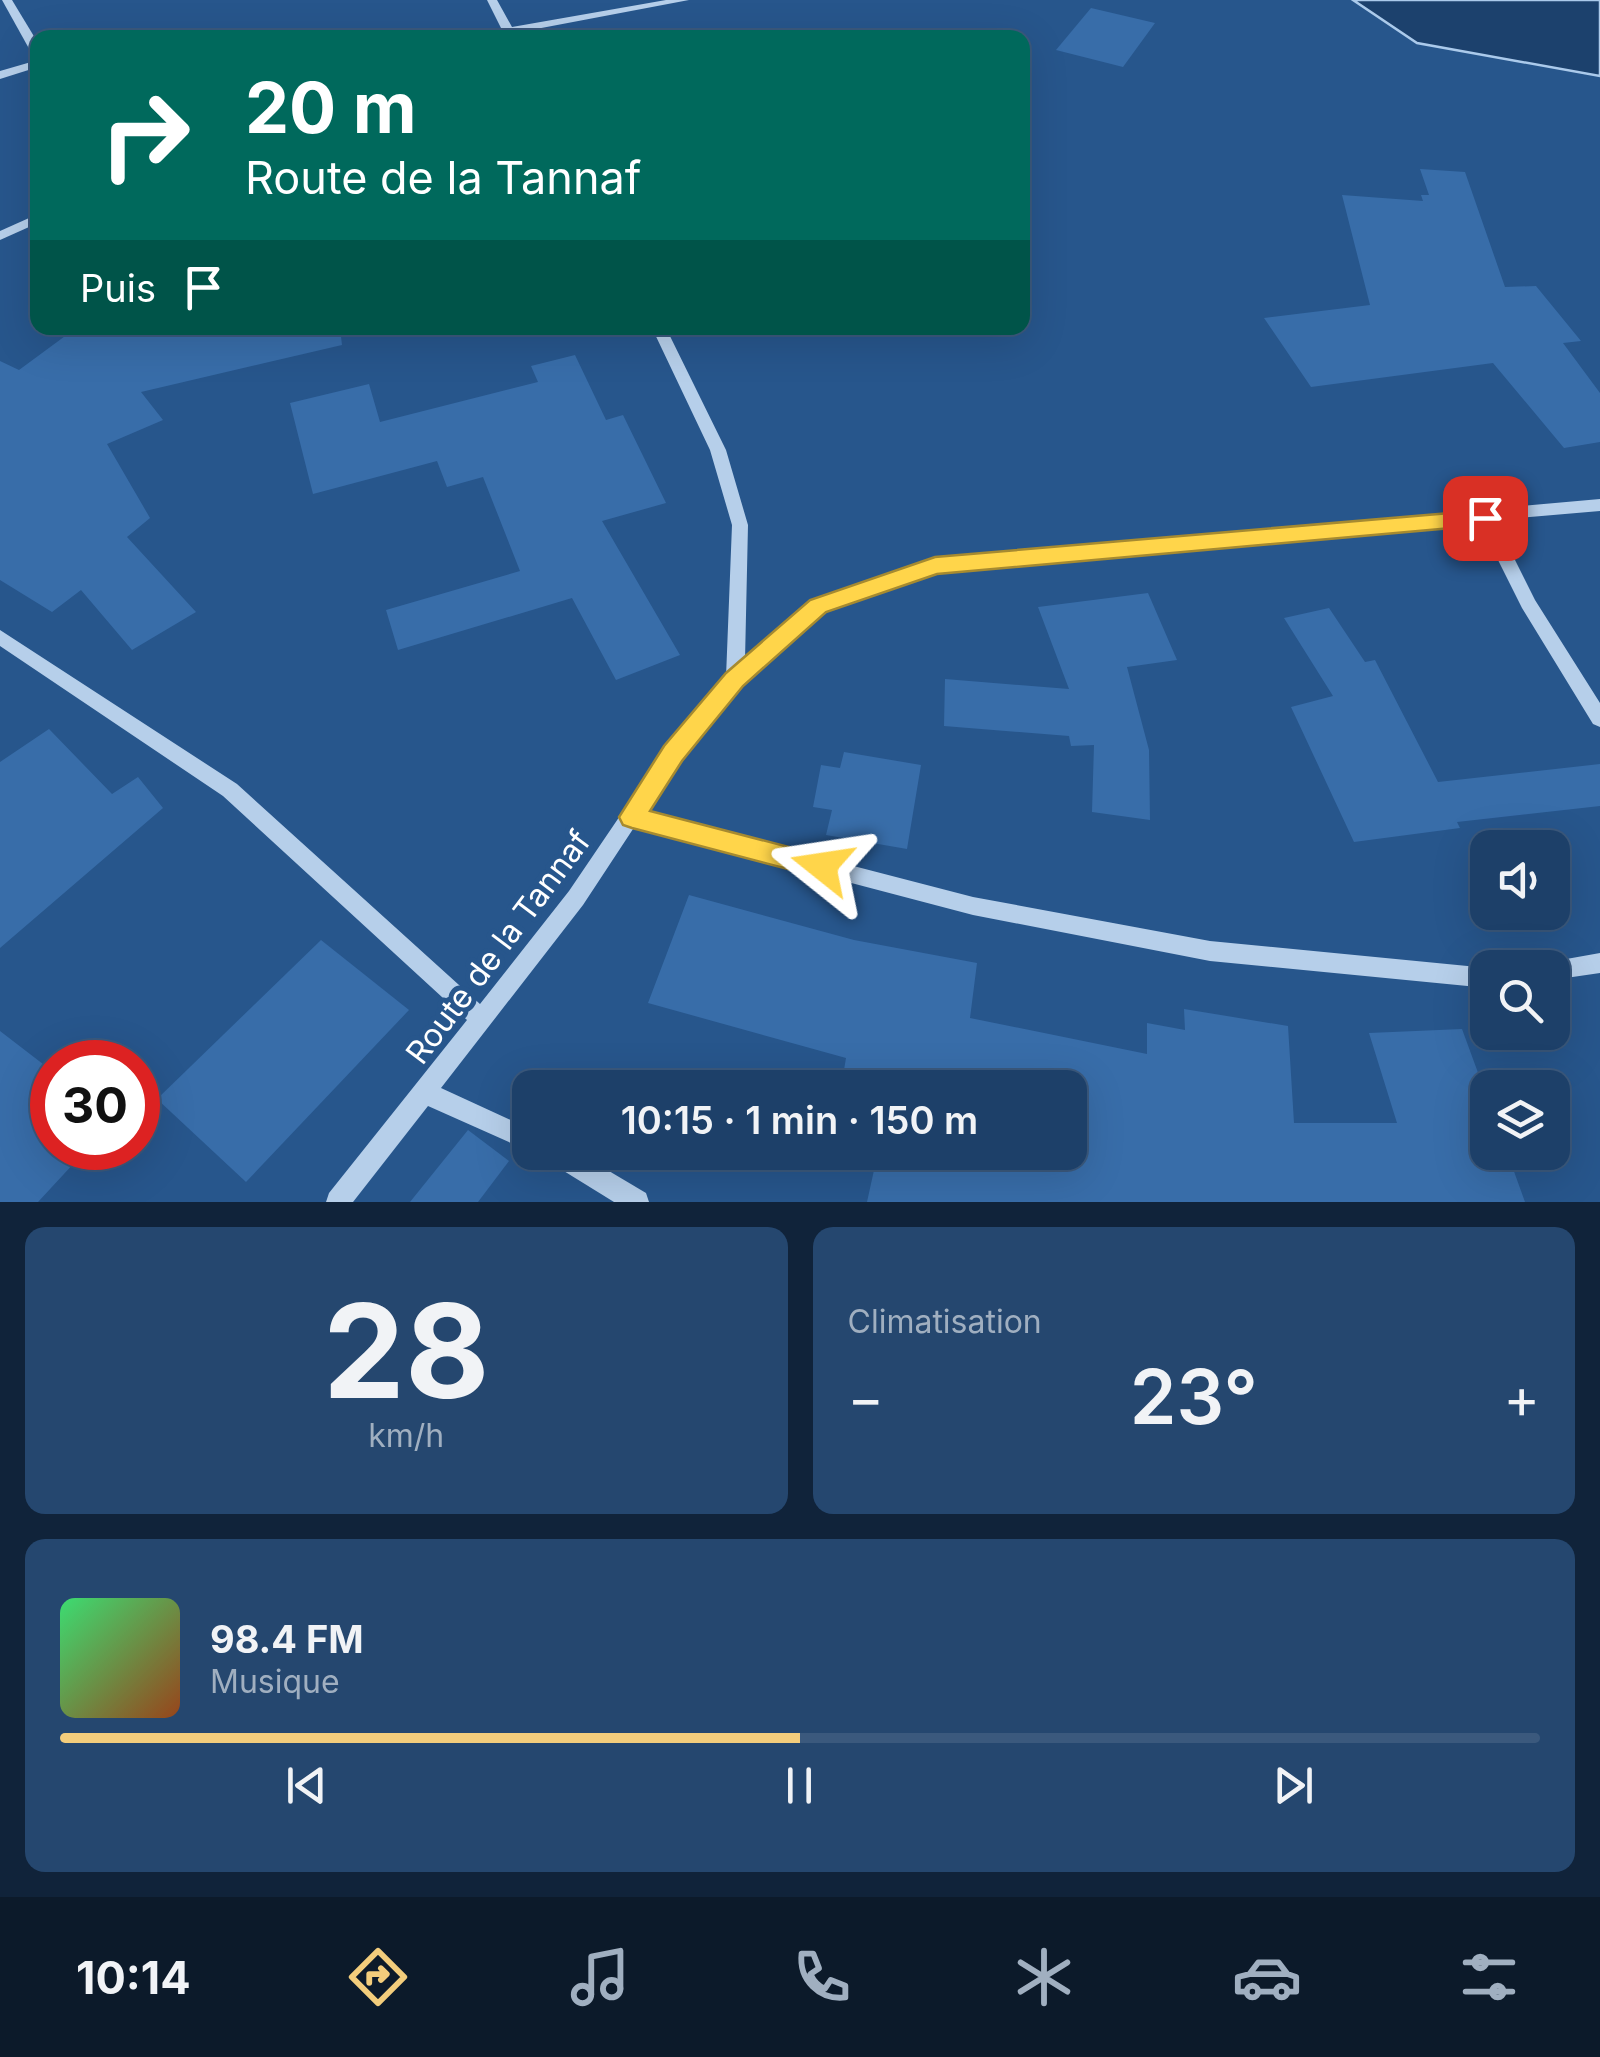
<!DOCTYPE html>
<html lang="fr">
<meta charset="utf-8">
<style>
body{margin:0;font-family:Inter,sans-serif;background:#25476f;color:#f1f3f6;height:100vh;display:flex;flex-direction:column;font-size:38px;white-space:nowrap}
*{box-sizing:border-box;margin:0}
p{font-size:32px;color:#a0afc0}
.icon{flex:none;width:55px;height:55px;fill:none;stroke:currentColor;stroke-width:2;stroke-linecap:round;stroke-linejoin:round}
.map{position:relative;height:1202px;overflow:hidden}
.side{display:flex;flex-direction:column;gap:25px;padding:25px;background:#10233a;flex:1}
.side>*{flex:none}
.banner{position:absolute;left:30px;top:30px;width:1000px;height:305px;border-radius:20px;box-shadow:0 10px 40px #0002,0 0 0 2px #3b597d;background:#00695c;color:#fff;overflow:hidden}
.tools{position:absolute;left:1470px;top:830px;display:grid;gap:20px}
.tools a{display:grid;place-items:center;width:100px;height:100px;border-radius:20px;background:#1d4069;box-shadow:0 10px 40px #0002,0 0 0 2px #3b597d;font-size:50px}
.speed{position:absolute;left:30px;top:1040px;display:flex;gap:20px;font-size:50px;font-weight:700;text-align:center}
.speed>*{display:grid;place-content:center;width:130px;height:130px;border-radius:50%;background:#1d4069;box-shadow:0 10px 40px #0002,0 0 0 2px #3b597d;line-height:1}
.speed .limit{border:15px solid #d22;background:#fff;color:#111}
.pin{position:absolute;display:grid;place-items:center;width:85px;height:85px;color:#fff;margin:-42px;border-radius:20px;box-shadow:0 5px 15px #0006}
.me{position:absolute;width:110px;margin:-55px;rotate:285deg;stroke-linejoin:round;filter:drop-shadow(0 0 8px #0008)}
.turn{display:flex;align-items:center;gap:35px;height:210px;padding:0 50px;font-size:45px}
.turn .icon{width:130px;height:130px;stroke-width:2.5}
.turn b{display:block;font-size:70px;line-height:85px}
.then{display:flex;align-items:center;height:95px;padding:0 50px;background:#0003;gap:20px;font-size:38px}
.big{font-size:75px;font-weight:600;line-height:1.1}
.side .widget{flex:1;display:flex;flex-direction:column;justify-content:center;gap:15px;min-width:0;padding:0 35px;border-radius:20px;background:#25476f}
.side .dial{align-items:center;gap:0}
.dial b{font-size:130px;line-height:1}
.song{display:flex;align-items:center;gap:30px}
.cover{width:120px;height:120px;border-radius:15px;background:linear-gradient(135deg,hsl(140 70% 55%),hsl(20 70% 35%))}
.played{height:10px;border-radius:5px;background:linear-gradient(90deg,#f3cd7c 50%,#3b597d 50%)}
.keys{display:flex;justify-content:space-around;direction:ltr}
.heat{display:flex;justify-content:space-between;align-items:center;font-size:55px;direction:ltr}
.side .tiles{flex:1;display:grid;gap:25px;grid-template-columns:1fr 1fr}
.widget:last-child{grid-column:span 2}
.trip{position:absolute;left:512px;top:1070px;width:575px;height:100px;border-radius:20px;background:#1d4069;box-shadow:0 10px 40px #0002,0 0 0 2px #3b597d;font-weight:600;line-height:100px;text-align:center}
.menu{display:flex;height:160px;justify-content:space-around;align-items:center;background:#0c1a2a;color:#a0afc0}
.menu .icon{width:70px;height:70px}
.menu .current{color:#f3cd7c}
.menu b{font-size:45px;color:#f1f3f6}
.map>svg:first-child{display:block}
.water{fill:#1c416d;stroke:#abcaeb;stroke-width:2.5}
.building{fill:#386da9}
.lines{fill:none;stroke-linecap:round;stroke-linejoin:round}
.minor{fill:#b6cfea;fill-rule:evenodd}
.route{fill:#ffd54a;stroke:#a68a30;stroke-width:2.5}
.labels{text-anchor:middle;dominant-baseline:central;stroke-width:10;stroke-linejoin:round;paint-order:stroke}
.street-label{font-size:32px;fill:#fff;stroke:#27568c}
</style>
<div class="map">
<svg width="1600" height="1202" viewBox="0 0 1600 1202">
<rect width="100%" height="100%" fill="#27568c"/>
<path class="water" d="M1353 0H1600V76L1417 43Z"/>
<g class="building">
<path d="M1091 8 1155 23 1123 67 1056 50Z"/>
<path d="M1420 169 1465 172 1505 287 1536 286 1581 341 1563 343 1600 393V442L1564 448 1493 363 1311 387 1264 318 1370 305 1342 195 1423 201 1421 195H1429Z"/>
<path d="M76 328H340L342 345 141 392 163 420 107 444 150 518 127 537 196 612 132 650 81 590 52 612 0 580V361L19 370Z"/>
<path d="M575 355 606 420 623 415 666 503 602 521 680 655 616 680 572 598 398 650 386 610 520 571 483 477 447 487 437 461 313 494 290 403 369 384 380 422 538 382 531 366Z"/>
<path d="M1148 593 1177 660 1127 667 1149 750 1150 820 1092 812 1094 745 1071 746 1069 736 944 726 945 679 1069 689 1038 607Z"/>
<path d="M1329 608 1365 662 1375 660 1438 782 1600 764V806L1457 822 1460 828 1354 842 1291 707 1333 696 1284 618Z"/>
<path d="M49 729 112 794 138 777 163 808 0 948V762Z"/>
<path d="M844 752 921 765 907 849 826 835 832 810 813 807 821 765 840 768Z"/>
<path d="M689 895 854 940 977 963 970 1018 1147 1054V1023L1185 1030 1184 1009 1288 1026 1294 1123H1397L1369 1033 1462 1029 1488 1100V1152H1507L1525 1202H867L878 1152H1070V1088H870L842 1082 846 1058 648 1003Z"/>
<path d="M321 940 409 1010 246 1182 157 1099Z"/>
<path d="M0 1031 52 1071V1148H88L38 1202H0Z"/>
<path d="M468 1130 509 1161 478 1202H410Z"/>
</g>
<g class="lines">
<g class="minor">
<path d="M2 0H12L38 43V57L32 54Z"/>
<path d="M487 0H497L512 27 666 0H689L515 33 517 38H506Z"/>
<path d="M38 60V67L0 79V71Z"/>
<path d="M38 214V223L0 240V231Z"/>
<path d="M652 328H666L726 450 748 525 745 660 812 601 935 559 1600 499V511L1495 520 1535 600 1600 703V727L1593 724 1522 608 1479 522 936 571 824 611 741 684 680 760 645 812 973 897 1210 941 1488 968V988L1210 961 973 915 635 826 583 905 441 1088 530 1129 531 1152 428 1106 353 1202H326L329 1193 467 1020 223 796 0 646V630L237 784 480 1004 569 891 666 748 726 677 732 525 710 450Z"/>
<path d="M1600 953V973L1552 980V968H1542L1544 963Z"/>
<path d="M542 1152H577L646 1193 649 1202H614L546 1160Z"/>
</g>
</g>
<path class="route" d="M1485 510 1496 518 1485 525 937 574 826 612 743 686 682 761 650 811 831 858 835 866 831 875 822 878 632 828 623 825 619 817 664 746 726 673 810 600 935 557Z"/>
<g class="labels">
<g class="street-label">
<text transform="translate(498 947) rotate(-53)">Route de la Tannaf</text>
</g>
</g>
</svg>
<div class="tools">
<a><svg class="icon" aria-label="sound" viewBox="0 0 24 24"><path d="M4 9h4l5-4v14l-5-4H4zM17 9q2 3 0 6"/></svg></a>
<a><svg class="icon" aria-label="search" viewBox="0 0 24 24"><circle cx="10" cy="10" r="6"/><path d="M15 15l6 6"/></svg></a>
<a><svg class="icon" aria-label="layers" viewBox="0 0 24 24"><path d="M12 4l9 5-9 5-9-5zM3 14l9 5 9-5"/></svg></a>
</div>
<div class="speed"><div class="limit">30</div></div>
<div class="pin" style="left:1485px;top:518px;background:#d93025"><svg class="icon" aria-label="arrive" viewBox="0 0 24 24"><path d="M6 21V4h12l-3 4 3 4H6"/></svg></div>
<svg class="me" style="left:822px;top:866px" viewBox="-20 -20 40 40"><path d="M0-17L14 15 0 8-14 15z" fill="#ffd54a" stroke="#fff" stroke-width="4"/></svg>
<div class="trip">10:15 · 1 min · 150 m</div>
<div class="banner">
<div class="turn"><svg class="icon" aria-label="right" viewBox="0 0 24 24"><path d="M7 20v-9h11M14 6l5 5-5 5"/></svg><div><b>20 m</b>Route de la Tannaf</div></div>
<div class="then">Puis<svg class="icon" aria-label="arrive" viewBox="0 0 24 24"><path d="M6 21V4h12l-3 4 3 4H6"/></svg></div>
</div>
</div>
<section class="side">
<div class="tiles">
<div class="widget dial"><b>28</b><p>km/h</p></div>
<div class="widget"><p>Climatisation</p>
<div class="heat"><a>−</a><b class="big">23°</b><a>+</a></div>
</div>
<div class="widget">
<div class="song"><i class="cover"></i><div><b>98.4 FM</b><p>Musique</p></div></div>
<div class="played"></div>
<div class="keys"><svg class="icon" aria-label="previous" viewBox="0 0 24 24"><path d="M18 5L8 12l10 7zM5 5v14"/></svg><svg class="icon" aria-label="pause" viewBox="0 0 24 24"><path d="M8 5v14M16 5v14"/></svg><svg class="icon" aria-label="next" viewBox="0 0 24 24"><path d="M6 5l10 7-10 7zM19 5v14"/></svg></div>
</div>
</div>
</section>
<nav class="menu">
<b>10:14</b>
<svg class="icon current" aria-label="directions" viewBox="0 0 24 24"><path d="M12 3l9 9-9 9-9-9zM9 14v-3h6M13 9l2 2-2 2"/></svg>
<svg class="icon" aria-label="music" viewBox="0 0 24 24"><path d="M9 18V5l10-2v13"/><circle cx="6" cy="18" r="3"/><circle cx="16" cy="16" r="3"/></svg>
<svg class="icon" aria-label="phone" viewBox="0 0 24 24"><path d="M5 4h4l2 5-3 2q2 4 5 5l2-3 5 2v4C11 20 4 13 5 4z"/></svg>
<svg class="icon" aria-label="climate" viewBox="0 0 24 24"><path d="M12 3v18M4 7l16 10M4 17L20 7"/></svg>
<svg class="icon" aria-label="car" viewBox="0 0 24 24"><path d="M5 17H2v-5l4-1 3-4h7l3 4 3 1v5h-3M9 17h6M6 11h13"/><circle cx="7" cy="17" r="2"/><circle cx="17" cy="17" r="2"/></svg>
<svg class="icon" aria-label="filters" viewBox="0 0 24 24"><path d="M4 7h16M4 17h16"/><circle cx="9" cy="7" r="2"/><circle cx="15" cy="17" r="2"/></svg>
</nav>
